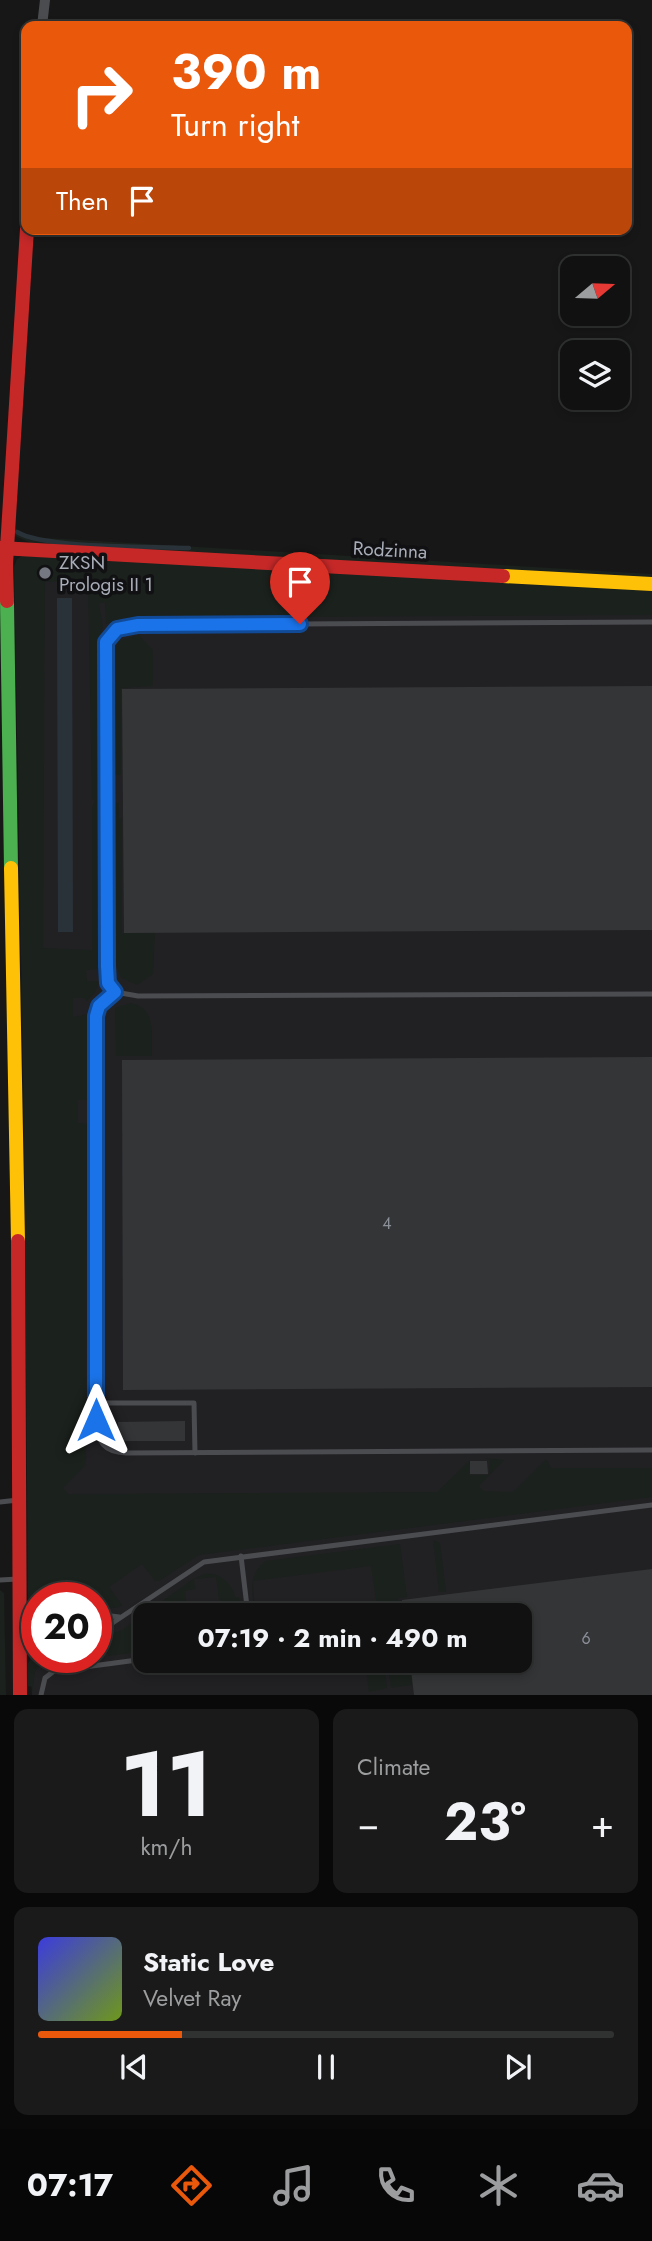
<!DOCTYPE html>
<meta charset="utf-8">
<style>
body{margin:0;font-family:Jost,sans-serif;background:#1a1a1a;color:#f1f3f6;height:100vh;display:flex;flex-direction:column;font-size:26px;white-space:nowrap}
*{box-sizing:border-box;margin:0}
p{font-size:23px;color:#9c9d9f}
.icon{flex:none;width:38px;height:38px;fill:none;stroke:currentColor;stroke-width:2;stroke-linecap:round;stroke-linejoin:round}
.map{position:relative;height:1695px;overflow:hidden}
.details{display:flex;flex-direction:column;gap:14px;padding:14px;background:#090909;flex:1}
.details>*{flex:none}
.banner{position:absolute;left:21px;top:21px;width:611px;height:214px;border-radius:14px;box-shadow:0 4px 10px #0003,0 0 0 2px #303131;background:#ea580c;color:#fff;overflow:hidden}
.needle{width:46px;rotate:71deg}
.fabs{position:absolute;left:560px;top:256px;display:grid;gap:14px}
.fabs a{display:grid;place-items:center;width:70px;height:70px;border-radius:14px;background:#111;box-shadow:0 4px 10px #0003,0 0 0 2px #303131;font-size:35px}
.speed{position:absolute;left:21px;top:1582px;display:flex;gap:14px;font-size:35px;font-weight:700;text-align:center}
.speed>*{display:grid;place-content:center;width:91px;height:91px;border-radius:50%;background:#111;box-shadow:0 4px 10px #0003,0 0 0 2px #303131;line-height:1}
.speed .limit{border:10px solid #d22;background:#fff;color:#111}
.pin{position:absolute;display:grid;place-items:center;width:60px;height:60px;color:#fff;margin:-72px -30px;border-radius:50% 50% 50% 0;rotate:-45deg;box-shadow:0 0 7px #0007}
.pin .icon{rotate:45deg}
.me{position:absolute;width:77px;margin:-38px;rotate:0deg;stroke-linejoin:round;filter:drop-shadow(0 0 5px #0008)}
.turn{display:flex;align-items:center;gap:24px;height:147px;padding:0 35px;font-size:32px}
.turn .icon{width:91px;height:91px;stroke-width:2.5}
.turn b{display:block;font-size:49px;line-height:60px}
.then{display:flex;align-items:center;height:66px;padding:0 35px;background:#0003;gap:14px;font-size:26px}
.big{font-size:52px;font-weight:700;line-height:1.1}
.details .widget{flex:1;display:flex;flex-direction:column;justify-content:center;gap:10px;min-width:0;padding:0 24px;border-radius:14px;background:#1a1a1a}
.details .dial{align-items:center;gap:0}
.dial b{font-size:91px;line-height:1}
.song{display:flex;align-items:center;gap:21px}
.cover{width:84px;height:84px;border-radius:10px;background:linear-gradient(135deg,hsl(240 70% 55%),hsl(80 70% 35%))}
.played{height:7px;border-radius:4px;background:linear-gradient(90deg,#ea580c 25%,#303131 25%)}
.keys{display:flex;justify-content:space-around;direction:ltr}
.heat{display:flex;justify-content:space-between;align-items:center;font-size:38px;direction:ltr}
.details .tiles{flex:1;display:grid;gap:14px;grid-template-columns:1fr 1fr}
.widget:last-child{grid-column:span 2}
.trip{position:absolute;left:133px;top:1603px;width:399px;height:70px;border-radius:14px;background:#111;box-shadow:0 4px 10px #0003,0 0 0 2px #303131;font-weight:700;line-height:70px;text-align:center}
.tabs{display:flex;height:112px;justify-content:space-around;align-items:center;background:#070707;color:#9c9d9f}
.tabs .icon{width:49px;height:49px}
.tabs .on{color:#ea580c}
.tabs b{font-size:32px;color:#f1f3f6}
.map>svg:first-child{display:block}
.built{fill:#212124;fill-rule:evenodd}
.green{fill:#1b211c;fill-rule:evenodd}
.water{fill:#2a3239}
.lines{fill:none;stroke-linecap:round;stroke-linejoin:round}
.stream{stroke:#2a3239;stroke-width:4.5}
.building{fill:#343537}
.lane{stroke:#4b4c50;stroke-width:5}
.street{stroke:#4b4c50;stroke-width:10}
.fast{stroke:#4caf50;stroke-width:14}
.slow{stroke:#ffc107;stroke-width:14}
.jam{stroke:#c62828;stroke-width:14}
.route-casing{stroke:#114b97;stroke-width:18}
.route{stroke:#1a73e8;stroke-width:12}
.poi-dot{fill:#757880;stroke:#111113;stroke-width:2.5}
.labels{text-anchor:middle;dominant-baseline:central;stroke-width:7;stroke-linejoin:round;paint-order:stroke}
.number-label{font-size:16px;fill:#8b8f98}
.street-label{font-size:19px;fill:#a8adb8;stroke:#111113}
.poi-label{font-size:19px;fill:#a8adb8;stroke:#111113;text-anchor:start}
</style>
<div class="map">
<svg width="652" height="1695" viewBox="0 0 652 1695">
<rect width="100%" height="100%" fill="#171717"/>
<path class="built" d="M58 568 652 599V1695H32L30 1664 37 1657H96V1598H31L42 575 57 576ZM145 1615H520V1661H145Z"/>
<g class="green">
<path d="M15 528 30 537 652 574V579L33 544 15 536Z"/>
<path d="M24 555 652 590V615L123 618 106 624 105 603H99L103 627 98 641 100 969 86 970 87 981H99L96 991 87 1001 84 998H73V1017L87 1014V1100H78V1123L87 1124 86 1465 63 1488 68 1494 437 1492 470 1460 469 1475H489L490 1460 485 1458 504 1460 479 1486 484 1491 513 1492 546 1459 551 1468H652V1497L199 1555 159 1581H155L142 1564 109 1587 122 1605 120 1607 96 1610V1598H59L58 1582H53L52 1589 56 1590 57 1598H37V1609L28 1600 24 1121 14 567 17 559ZM45 582H88L92 799 95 800 92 808V950L43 948Z"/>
<path d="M139 635 153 650V686L121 688V775H113V652L119 641Z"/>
<path d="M114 803H119V818H122V933H155L153 974 138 985 121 978 115 962Z"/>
<path d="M131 1003C157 1008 151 1035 152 1056H116L115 1008Z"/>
<path d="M433 1540 440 1543 446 1592H439Z"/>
<path d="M400 1544 407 1597 398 1598 401 1615H378L371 1566 253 1581 255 1615C253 1595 246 1574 266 1561Z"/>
<path d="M204 1574C221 1572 231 1583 236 1598L239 1597 240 1615H221L216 1577 194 1579 195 1589 185 1591 188 1615H145V1621L136 1622 139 1652 108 1656 107 1653 96 1654V1638L120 1631 193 1579Z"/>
<path d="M0 1590 4 1593 6 1695H0Z"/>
<path d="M37 1648V1657L91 1658 39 1667 35 1672 32 1695V1687L28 1686V1663Z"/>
<path d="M365 1661H384L387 1688 369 1692Z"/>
<path d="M387 1661H409L412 1685 391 1688Z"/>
</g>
<path class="water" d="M57 598H72L73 932H58Z"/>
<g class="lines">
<path class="stream" d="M17 532C45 549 152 546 189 548"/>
</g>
<g class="building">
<path d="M652 686V930L124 933 122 689Z"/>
<path d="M652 1057V1387L123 1390 122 1060Z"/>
<path d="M185 1421V1441H118V1422Z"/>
<path d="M470 1461H487L488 1474H470Z"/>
<path d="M652 1569V1695H414L410 1661H520V1615H404L402 1600Z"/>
</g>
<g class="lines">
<g class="lane">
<path d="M652 622 138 625C122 626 109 629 105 647L107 966 109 983 115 992 138 996 652 994"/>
<path d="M115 992 99 1006 96 1016V1421C98 1442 103 1452 126 1453L652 1450"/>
<path d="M96 1403H194L195 1453"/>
<path d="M0 1502 18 1500"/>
<path d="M241 1556 248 1615"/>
<path d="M0 1580 18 1579"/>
<path d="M96 1614 119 1617"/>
<path d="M22 1620 37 1619"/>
<path d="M96 1629 108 1626 204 1562 652 1505"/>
<path d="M22 1637 37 1636"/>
<path d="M41 1695 45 1678 54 1671 145 1659"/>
</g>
<path class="street" d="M42 26 45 0"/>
<path class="fast" d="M7 601 11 868"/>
<g class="slow">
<path d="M503 576 652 584"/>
<path d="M11 868 18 1241"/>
</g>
<g class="jam">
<path d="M0 548 503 576"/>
<path d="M7 601 6 564 27 229"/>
<path d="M18 1241 20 1695"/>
</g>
</g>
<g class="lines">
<defs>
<path id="route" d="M96 1420V1016L99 1006 115 992 108 983 107 966 106 642 117 629 138 625 300 624"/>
</defs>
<use href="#route" class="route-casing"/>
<use href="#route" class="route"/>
</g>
<circle class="poi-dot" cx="45" cy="573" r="7"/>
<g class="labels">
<g class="number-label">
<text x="387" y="1223">4</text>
<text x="586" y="1638">6</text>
</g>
<g class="street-label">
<text transform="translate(390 550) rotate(3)">Rodzinna</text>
</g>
<g class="poi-label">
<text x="59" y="562">ZKSN<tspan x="59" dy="22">Prologis II 1</tspan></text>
</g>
</g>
</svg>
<div class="fabs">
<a><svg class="needle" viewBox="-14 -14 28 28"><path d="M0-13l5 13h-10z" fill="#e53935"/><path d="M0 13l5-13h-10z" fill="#9c9d9f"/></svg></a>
<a><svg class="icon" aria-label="layers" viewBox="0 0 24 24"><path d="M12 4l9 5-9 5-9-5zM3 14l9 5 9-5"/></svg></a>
</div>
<div class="speed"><div class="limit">20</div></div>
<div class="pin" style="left:300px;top:624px;background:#d93025"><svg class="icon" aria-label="arrive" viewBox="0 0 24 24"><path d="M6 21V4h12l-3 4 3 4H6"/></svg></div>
<svg class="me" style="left:96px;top:1420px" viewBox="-20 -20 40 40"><path d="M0-17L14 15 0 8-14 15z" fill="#1a73e8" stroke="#fff" stroke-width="4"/></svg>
<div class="trip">07:19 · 2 min · 490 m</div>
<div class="banner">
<div class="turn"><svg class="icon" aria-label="right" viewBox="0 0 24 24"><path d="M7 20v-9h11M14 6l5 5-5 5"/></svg><div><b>390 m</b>Turn right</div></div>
<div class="then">Then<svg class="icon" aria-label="arrive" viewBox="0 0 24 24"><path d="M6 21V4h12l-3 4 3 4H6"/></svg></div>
</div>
</div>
<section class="details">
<div class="tiles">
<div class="widget dial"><b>11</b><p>km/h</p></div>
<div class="widget"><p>Climate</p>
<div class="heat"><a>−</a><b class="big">23°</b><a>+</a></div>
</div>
<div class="widget">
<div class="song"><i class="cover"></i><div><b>Static Love</b><p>Velvet Ray</p></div></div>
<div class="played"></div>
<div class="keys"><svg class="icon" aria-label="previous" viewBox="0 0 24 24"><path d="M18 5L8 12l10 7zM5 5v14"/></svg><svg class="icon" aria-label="pause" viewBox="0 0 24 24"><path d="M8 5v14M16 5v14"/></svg><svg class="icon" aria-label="next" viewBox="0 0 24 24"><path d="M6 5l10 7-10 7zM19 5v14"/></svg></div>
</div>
</div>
</section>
<nav class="tabs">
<b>07:17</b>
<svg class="icon on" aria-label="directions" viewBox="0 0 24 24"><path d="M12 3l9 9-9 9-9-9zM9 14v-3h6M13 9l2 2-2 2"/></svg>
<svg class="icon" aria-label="music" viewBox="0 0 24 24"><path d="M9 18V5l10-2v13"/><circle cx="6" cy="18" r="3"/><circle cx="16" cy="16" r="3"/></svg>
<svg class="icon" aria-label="phone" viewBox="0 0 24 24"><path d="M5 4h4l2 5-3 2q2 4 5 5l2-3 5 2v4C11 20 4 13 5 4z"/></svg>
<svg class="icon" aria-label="climate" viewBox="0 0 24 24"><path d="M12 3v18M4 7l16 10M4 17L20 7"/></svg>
<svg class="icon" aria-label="car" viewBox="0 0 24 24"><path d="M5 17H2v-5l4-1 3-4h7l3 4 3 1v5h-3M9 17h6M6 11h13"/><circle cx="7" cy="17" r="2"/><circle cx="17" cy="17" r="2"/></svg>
</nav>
